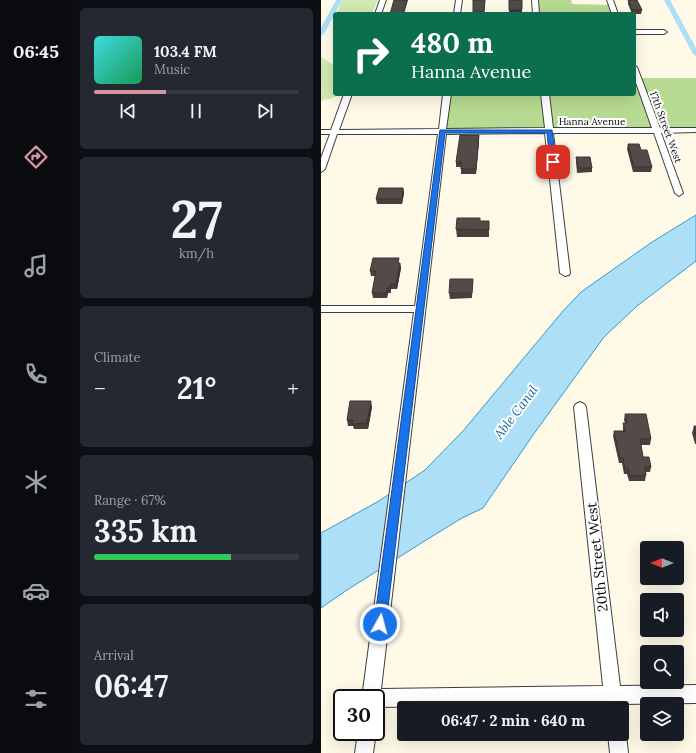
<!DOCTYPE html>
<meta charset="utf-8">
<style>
body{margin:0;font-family:Lora,serif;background:#242831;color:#f1f3f6;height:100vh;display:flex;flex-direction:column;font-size:15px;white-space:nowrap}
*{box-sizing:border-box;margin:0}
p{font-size:13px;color:#9ea1a6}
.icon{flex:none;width:22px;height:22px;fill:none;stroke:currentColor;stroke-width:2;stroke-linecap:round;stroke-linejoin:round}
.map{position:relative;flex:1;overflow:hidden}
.sheet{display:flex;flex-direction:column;gap:8px;padding:8px;background:#0d0f14;width:249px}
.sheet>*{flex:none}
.guide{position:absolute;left:12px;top:12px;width:303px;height:84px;border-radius:4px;box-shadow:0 4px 16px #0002;background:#0b6e4f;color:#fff;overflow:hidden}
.needle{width:26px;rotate:270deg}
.buttons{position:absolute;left:319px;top:541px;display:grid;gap:8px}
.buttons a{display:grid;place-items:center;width:44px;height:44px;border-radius:4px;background:#171b24;box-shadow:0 4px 16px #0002;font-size:20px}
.speed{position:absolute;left:12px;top:689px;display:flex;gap:8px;font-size:20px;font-weight:700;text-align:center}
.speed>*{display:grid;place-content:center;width:52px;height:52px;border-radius:50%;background:#171b24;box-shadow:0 4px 16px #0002;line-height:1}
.speed .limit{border:2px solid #111;border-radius:6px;background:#fff;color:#111}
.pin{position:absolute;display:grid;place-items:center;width:34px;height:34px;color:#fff;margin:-17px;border-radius:8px;box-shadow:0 2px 6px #0006}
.me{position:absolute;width:44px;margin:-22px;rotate:7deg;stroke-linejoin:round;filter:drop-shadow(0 0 3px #0008)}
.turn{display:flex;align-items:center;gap:14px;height:84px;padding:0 12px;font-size:18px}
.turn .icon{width:52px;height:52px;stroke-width:2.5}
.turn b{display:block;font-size:28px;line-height:34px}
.big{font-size:30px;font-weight:700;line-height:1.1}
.sheet .tile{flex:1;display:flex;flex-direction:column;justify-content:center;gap:6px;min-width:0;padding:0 14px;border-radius:6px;background:#242831}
.sheet .dial{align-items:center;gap:0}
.dial b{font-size:52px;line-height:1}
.song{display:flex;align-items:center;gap:12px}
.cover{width:48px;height:48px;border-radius:6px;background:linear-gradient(135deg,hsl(180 70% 55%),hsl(150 70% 35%))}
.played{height:4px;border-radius:2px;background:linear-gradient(90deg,#d9959e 35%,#363941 35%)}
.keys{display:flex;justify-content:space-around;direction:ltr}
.heat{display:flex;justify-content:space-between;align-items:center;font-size:22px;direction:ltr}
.charge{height:6px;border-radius:3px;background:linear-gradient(90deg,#34c759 67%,#363941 0)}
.trip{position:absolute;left:76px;top:701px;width:232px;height:40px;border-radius:4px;background:#171b24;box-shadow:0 4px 16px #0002;font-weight:700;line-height:40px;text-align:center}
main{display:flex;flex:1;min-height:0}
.tab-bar{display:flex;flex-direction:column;width:72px;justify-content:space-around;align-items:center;background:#090b0e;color:#9ea1a6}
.tab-bar .icon{width:28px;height:28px}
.tab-bar .selected{color:#d9959e}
.tab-bar b{font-size:18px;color:#f1f3f6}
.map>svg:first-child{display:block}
.green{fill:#d2e9b3}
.forest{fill:#b7da92}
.water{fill:#ade0f7;stroke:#339bcf}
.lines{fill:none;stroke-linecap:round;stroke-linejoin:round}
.canal{fill:#ade0f7;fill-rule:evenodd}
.minor-casing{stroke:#3e3e3e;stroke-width:2}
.minor{fill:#fff;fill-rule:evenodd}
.wall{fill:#47403d}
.shaded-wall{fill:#3a3432}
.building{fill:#534b47;stroke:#3a3432}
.route{fill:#1a73e8;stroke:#114b97}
.labels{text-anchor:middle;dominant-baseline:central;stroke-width:4;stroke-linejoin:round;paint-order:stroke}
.far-street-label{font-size:10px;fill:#0b0b0b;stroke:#fff}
.water-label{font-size:13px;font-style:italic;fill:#136a9d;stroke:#fff}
.near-street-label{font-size:14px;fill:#0b0b0b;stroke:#fff}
</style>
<main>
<nav class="tab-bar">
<b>06:45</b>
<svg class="icon selected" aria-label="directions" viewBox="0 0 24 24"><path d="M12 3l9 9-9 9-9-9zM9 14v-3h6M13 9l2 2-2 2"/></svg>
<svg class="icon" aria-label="music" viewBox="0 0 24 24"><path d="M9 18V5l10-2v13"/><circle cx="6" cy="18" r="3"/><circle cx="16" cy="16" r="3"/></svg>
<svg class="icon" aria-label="phone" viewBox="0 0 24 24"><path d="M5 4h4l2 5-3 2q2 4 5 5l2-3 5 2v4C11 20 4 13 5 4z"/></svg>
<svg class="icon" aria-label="climate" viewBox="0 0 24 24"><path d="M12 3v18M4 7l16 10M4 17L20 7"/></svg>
<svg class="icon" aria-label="car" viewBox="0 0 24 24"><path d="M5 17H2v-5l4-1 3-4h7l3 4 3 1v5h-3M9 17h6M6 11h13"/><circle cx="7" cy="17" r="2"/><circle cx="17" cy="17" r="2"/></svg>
<svg class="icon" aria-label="filters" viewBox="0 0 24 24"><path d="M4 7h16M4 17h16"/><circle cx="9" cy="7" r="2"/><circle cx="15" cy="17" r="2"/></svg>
</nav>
<section class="sheet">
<div class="tile">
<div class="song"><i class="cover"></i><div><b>103.4 FM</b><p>Music</p></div></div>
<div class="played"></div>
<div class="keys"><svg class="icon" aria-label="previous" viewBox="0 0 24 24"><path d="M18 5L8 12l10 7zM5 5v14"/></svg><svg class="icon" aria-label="pause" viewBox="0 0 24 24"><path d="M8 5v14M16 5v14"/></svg><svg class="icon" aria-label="next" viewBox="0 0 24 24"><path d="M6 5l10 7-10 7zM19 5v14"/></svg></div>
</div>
<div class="tile dial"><b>27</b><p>km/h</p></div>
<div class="tile"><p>Climate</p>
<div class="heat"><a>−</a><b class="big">21°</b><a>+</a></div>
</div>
<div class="tile"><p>Range · 67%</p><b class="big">335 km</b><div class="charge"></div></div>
<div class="tile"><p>Arrival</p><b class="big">06:47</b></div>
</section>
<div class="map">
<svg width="375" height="753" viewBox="0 0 375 753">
<rect width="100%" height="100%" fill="#fff9e8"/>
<g class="green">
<path d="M19 0H57L51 13 14 14 18 9Z"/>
<path d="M0 57 14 66V94H20L11 98 0 101Z"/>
</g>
<g class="forest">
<path d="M217 0H250L251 4 293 5 296 14H218Z"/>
<path d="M313 68 316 78H375V130H122L131 94H313Z"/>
</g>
<path class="water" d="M375 215V261L316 306 283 337 212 435 162 508 141 518 102 542 26 590 0 608V533L58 501 104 470 142 431 242 311 260 292 331 242Z"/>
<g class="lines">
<g class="canal">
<path d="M15 0H21L3 34 0 36V28Z"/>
<path d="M343 0H349L375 48V56L372 54Z"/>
</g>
<defs>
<g id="minor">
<path d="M59 0H65L60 14H54Z"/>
<path d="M135 0H141L139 14H133Z"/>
<path d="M211 0H217L218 14H212Z"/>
<path d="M286 0H292L297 14H291Z"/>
<path d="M313 30H343L346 32 343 34H313Z"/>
<path d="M313 65 316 67 339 128H375V132L340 133 362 193 358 196 354 193 333 133H232L249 273 248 275 244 276 239 273 224 133 125 134 60 689 282 686 253 407 255 404 259 402 263 404 265 407 299 686 375 685V703L301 704V710V708H284V704L55 707V698H41L93 312H0V306H94L117 134H16L4 169 0 172V158L9 134H0V130H10L23 94H31L18 130 118 129 122 94H130L125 129 224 128 220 94H228L232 128H331L313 77Z"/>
<path d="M301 727 305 734 307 753H289L287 734H301Z"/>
<path d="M37 732H55L52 753H34Z"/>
</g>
</defs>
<use href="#minor" class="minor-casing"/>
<use href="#minor" class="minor"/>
</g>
<g class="wall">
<path d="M152 0H164L163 14H152Z"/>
<path d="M307 0 321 10 320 14H311L307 4Z"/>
<path d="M158 140 155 174H140V167H135V162Z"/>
<path d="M307 144 320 150 331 167 330 172H312L306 149Z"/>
<path d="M255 157 271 168V172L256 173 255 162Z"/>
<path d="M82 188 83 193 81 204H56L55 199Z"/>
<path d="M159 221H168V237H136L135 229Z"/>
<path d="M79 263 80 268 76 289H70V293H67L66 298H52L51 293 54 276H50L49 271Z"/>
<path d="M152 279 151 298 129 299 128 293Z"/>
<path d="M51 407 47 429H33L32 426H27L26 420Z"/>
<path d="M304 414 330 439 329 445H320L322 457 330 467 329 472H325V475L324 481H308L306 474H303L301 463H298L292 436 293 431H302V423H304L303 420Z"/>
<path d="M373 426H375V444H374L371 433Z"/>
</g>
<g class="shaded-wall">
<path d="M86 0H87L83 14H82Z"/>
<path d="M201 9V12L188 14V10Z"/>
<path d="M158 135V140L155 174V169Z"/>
<path d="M82 188 83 193 81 204V199Z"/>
<path d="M79 263 80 268 76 289 75 284Z"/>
<path d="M70 284V293L69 288Z"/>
<path d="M66 288 67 293 66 298Z"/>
<path d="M50 401 51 407 47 429 46 423Z"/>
</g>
<g class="building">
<path d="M73 0H86L82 14H69Z"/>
<path d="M152 0H164L163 12H152Z"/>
<path d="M188 0H201V9L188 10Z"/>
<path d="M307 0H316L321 10H311Z"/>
<path d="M139 135H158L155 169H140V162H135Z"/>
<path d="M307 144H318L320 150H326L331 167H313Z"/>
<path d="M255 157H269L271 168H257Z"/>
<path d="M58 188H82L81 199H55Z"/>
<path d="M136 218H159V221H168V230L135 229Z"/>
<path d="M52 258H78L77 263H79L75 284H70L69 288H66V293H51L55 271H49Z"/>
<path d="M129 279H152L151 293H128Z"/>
<path d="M29 401H50L46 423 31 424 32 420H26Z"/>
<path d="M304 414H325L330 439H319L322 457H328L330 467H324L325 475 309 476 307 469H304L302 458H299L293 431H304L302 423H306Z"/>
<path d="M373 426H375V435Z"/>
</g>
<path class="route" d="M119 130H231L235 162 232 164 229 162 226 133H124L65 624 63 628 59 630 55 628 53 624Z"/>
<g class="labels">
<g class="far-street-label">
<text x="271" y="121">Hanna Avenue</text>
<text transform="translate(345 127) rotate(70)">17th Street West</text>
</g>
<g class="water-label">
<text transform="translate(195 412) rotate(-53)">Able Canal</text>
</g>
<g class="near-street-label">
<text transform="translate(276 557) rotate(-96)">20th Street West</text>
</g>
</g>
</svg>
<div class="buttons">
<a><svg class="needle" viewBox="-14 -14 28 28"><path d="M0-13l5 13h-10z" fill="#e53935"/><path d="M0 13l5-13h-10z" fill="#9ea1a6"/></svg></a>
<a><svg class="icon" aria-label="sound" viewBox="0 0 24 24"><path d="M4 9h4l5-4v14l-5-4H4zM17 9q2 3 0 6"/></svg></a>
<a><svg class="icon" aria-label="search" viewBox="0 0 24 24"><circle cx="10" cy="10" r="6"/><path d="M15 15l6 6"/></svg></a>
<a><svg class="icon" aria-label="layers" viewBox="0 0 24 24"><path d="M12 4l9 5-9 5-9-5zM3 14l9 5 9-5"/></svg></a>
</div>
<div class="speed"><div class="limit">30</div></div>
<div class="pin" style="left:232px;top:162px;background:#d93025"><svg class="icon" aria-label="arrive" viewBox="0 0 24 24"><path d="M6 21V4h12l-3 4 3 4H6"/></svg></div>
<svg class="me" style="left:59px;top:624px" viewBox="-20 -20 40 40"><circle r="17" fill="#1a73e8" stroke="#fff" stroke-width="3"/><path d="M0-11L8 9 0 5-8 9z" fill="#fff"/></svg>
<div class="trip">06:47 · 2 min · 640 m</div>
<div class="guide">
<div class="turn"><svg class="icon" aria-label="right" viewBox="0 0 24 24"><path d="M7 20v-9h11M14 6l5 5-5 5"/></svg><div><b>480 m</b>Hanna Avenue</div></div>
</div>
</div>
</main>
